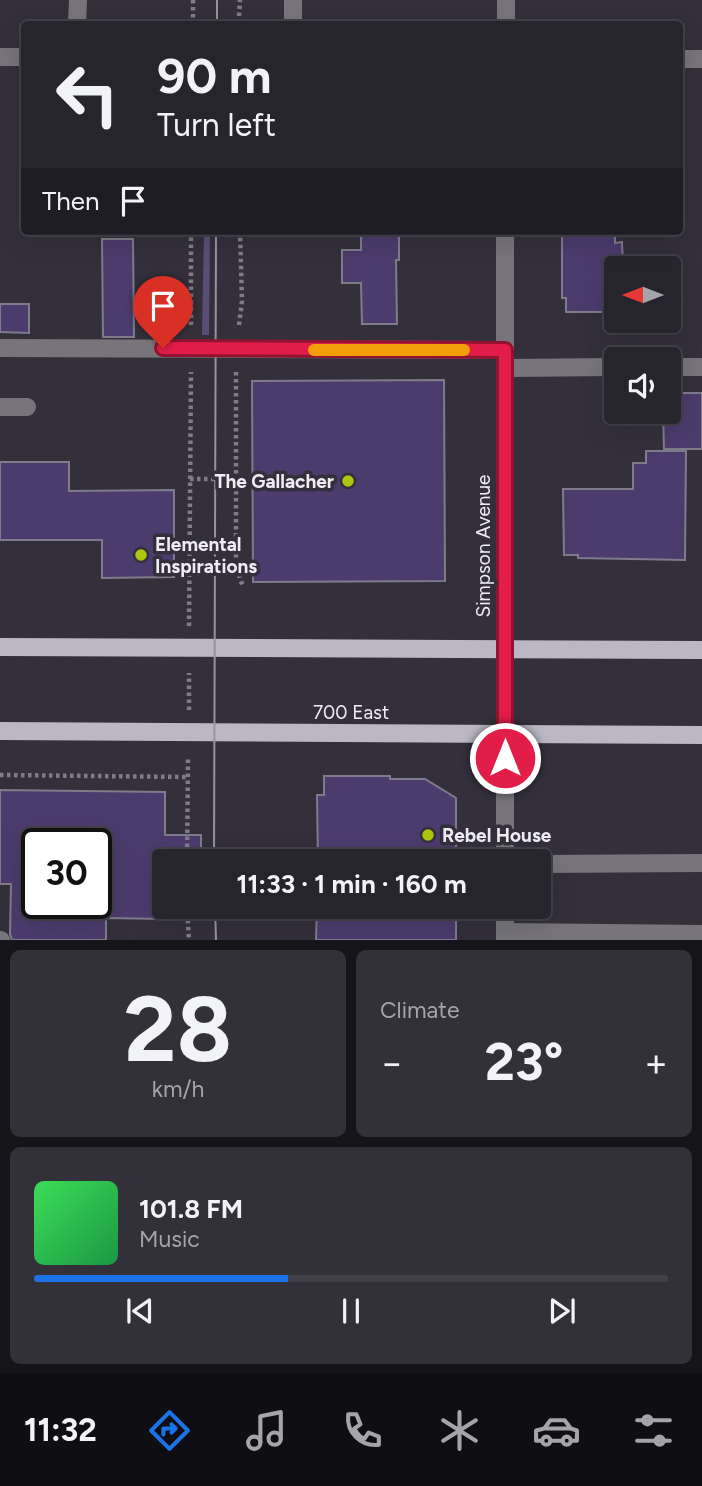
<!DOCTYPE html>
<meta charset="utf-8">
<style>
body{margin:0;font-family:Figtree,sans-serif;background:#323039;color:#f1f3f6;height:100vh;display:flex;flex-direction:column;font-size:26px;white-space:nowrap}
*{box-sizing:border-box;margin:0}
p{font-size:23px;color:#a4a4aa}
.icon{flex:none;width:38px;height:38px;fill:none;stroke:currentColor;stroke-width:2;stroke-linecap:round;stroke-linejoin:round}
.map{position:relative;height:940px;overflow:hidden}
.drawer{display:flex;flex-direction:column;gap:10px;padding:10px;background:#151419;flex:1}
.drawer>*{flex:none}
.guide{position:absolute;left:21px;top:21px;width:662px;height:214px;border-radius:7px;box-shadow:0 7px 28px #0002,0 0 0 2px #424149;background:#26242d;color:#f1f3f6;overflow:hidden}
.needle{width:46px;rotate:270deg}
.buttons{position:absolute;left:604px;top:256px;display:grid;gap:14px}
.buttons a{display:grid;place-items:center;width:77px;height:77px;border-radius:7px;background:#26242d;box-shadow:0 7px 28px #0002,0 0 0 2px #424149;font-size:35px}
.speed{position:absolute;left:21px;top:828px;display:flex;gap:14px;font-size:35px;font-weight:700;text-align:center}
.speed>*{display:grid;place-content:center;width:91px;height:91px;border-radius:50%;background:#26242d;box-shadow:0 7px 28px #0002,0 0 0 2px #424149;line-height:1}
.speed .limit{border:4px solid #111;border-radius:10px;background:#fff;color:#111}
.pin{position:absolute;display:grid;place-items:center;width:60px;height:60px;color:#fff;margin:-72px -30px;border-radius:50% 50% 50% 0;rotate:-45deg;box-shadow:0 0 7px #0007}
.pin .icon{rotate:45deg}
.me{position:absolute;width:77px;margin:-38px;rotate:0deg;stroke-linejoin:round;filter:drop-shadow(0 0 5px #0008)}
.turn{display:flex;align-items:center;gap:24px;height:147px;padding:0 21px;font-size:32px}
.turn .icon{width:91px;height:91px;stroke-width:2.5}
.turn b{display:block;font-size:49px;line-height:60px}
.then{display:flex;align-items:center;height:66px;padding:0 21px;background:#0003;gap:14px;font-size:26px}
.big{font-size:52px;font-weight:700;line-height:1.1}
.drawer .card{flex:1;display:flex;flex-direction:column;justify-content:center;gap:10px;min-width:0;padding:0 24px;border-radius:10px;background:#323039}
.drawer .dial{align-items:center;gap:0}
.dial b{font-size:91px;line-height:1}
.song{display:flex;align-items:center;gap:21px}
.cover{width:84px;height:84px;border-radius:10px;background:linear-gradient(135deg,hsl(130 70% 55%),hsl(140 70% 35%))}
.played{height:7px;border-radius:4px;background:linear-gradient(90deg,#1a73e8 40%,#424149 40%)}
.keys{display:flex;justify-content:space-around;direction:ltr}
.heat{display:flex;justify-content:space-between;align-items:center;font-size:38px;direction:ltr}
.drawer .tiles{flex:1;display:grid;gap:10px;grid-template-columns:1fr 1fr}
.card:last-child{grid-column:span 2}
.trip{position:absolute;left:152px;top:849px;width:399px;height:70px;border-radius:7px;background:#26242d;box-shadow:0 7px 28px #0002,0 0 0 2px #424149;font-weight:700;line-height:70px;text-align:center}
.dock{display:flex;height:112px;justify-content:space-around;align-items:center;background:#0f0e12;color:#a4a4aa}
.dock .icon{width:49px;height:49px}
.dock .on{color:#1a73e8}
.dock b{font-size:32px;color:#f1f3f6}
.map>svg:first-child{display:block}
.green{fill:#5b4e76}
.building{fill:#4c3b6d;stroke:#807b8a;stroke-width:2;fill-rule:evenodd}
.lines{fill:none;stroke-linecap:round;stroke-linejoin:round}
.path{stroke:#7f7c87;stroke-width:4.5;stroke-dasharray:3.5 3.5;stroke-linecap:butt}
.minor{stroke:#77757b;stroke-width:18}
.major{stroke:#bbb7c5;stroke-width:18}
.tram{stroke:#97949e;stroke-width:2}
.route-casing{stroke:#92132f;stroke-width:18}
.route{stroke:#e11d48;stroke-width:12}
.slow{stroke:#f59e0b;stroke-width:12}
.poi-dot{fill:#adc60f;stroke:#33303c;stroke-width:2.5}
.labels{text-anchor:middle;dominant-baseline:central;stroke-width:7;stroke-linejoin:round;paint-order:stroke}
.poi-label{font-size:19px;font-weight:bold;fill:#efecf5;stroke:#33303c;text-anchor:start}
.street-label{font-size:19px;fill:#efecf5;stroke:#33303c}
</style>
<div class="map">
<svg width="702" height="940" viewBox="0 0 702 940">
<rect width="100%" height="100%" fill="#33303c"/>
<path class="green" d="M204 231H210L209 335H202Z"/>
<g class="building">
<path d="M361 231H396V234H399V260H396L397 324H362L361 283H342V250H361Z"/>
<path d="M562 231H615V243L622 242 623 268H616V312H566V298H562Z"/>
<path d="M102 239H133L134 337H103Z"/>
<path d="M0 304H29V333L0 332Z"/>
<path d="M444 380 445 581 253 582 252 381Z"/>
<path d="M668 393H702V449H664L663 411H668Z"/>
<path d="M646 451H686L685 560 578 558V555H564L563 489H633V463H646Z"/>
<path d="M0 462H69V491L174 490V577L102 578V540H0Z"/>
<path d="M324 776H390V779H425L456 798V861H318L317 795H324Z"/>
<path d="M0 790 165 792V835H201V861H164V919L106 918V940H12L10 934 11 884H0ZM37 844H96V903H37Z"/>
<path d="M317 906H456V940H316Z"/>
</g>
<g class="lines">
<g class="path">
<path d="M193 0V24"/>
<path d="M239 16 240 0"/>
<path d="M191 325V231"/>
<path d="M239 325 242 301 240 231"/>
<path d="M236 372V566L243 587"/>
<path d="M190 479H235"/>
<path d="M189 626 191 372"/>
<path d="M189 710V673"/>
<path d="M0 775 187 777"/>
<path d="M187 861 188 757"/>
<path d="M187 906 189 940"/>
</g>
<g class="minor">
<path d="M77 24 78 0"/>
<path d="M293 24V0"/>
<path d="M506 24V0"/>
<path d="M0 57H24"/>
<path d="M679 59H702"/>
<path d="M0 348 505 350"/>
<path d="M668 367H702"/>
<path d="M505 368 616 367"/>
<path d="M0 407H27"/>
<path d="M505 861V231"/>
<path d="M539 864 702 863"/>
<path d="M505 906V940"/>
<path d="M505 932 702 934"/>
<path d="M0 940H1"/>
</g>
<g class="major">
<path d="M0 647 702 650"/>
<path d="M0 731 702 735"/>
</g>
<g class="tram">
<path d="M217 24V0"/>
<path d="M214 861 216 231"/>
<path d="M215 906 216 940"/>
</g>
</g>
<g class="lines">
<defs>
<path id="route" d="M163 348 505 350V758"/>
</defs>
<use href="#route" class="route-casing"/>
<use href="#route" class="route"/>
<path class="slow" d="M314 350H464"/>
</g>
<g class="poi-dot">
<circle cx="348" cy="481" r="7"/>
<circle cx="141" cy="555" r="7"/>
<circle cx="428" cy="835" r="7"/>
</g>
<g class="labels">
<g class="poi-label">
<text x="334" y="481" text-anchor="end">The Gallacher</text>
<text x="155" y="544">Elemental<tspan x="155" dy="22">Inspirations</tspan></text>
<text x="442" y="835">Rebel House</text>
</g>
<g class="street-label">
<text transform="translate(483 546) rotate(-90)">Simpson Avenue</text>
<text x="351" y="712">700 East</text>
</g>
</g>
</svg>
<div class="buttons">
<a><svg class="needle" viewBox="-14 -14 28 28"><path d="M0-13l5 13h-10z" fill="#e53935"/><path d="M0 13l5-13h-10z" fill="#a4a4aa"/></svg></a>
<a><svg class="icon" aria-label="sound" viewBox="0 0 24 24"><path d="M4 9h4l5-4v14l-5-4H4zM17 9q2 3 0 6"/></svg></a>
</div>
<div class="speed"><div class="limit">30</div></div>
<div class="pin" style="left:163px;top:348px;background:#d93025"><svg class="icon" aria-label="arrive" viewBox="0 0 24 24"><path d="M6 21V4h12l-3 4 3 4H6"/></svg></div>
<svg class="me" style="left:505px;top:758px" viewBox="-20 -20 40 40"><circle r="17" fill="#e11d48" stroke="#fff" stroke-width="3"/><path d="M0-11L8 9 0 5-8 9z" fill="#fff"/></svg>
<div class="trip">11:33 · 1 min · 160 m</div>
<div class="guide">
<div class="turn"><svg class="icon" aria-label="left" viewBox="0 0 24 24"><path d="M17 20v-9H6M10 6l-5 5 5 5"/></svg><div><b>90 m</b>Turn left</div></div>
<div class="then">Then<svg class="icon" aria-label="arrive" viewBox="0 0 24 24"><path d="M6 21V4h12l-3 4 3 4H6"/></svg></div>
</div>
</div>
<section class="drawer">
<div class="tiles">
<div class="card dial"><b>28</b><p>km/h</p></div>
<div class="card"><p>Climate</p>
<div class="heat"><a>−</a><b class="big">23°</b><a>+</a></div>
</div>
<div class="card">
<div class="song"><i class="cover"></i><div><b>101.8 FM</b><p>Music</p></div></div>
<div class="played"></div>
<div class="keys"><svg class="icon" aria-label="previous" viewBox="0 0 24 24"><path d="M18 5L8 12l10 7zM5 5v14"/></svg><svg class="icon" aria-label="pause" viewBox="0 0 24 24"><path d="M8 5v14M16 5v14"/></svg><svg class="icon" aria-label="next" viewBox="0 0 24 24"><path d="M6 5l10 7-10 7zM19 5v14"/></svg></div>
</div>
</div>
</section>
<nav class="dock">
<b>11:32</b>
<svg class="icon on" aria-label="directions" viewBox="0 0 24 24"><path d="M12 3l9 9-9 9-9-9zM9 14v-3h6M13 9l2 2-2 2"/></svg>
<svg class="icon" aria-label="music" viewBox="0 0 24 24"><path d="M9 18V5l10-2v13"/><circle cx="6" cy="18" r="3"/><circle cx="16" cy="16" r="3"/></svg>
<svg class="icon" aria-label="phone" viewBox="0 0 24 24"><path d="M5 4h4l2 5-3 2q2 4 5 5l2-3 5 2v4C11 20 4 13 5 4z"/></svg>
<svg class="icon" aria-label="climate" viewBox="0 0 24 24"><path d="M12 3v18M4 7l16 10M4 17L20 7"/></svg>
<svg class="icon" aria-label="car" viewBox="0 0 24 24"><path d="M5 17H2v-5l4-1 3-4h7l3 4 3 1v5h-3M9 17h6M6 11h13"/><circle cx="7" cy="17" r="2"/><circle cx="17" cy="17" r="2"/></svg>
<svg class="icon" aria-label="filters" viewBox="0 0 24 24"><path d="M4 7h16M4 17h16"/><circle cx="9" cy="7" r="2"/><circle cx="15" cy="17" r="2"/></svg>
</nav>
